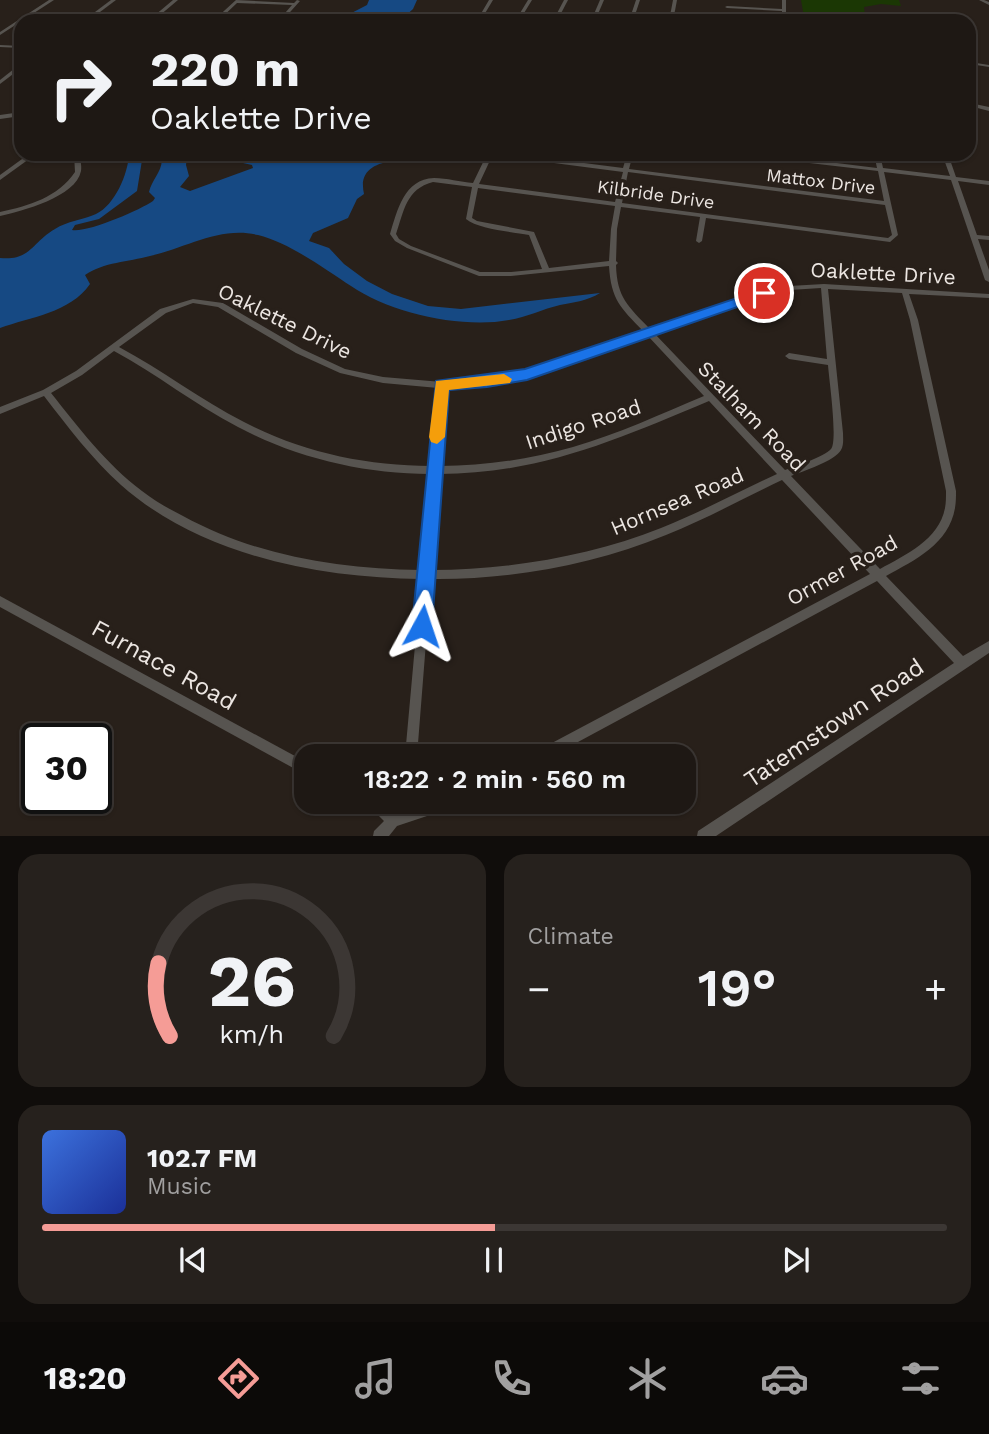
<!DOCTYPE html>
<meta charset="utf-8">
<style>
body{margin:0;font-family:"Work Sans",sans-serif;background:#26211d;color:#f1f3f6;height:100vh;display:flex;flex-direction:column;font-size:26px;white-space:nowrap}
*{box-sizing:border-box;margin:0}
p{font-size:23px;color:#a1a0a0}
.icon{flex:none;width:38px;height:38px;fill:none;stroke:currentColor;stroke-width:2;stroke-linecap:round;stroke-linejoin:round}
.map{position:relative;height:836px;overflow:hidden}
.side{display:flex;flex-direction:column;gap:18px;padding:18px;background:#100d0b;flex:1}
.side>*{flex:none}
.top-card{position:absolute;left:14px;top:14px;width:962px;height:147px;border-radius:21px;box-shadow:0 2px 5px #0004,0 0 0 2px #3c3734;background:#1e1814;color:#f1f3f6;overflow:hidden}
.speed{position:absolute;left:21px;top:723px;display:flex;gap:14px;font-size:35px;font-weight:700;text-align:center}
.speed>*{display:grid;place-content:center;width:91px;height:91px;border-radius:50%;background:#1e1814;box-shadow:0 2px 5px #0004,0 0 0 2px #3c3734;line-height:1}
.speed .limit{border:4px solid #111;border-radius:10px;background:#fff;color:#111}
.pin{position:absolute;display:grid;place-items:center;width:60px;height:60px;color:#fff;margin:-30px;border:4px solid #fff;border-radius:50%;box-shadow:0 2px 7px #0007}
.me{position:absolute;width:77px;margin:-38px;rotate:5deg;stroke-linejoin:round;filter:drop-shadow(0 0 5px #0008)}
.turn{display:flex;align-items:center;gap:24px;height:147px;padding:0 21px;font-size:32px}
.turn .icon{width:91px;height:91px;stroke-width:2.5}
.turn b{display:block;font-size:49px;line-height:60px}
.big{font-size:52px;font-weight:600;line-height:1.1}
.side .tile{flex:1;display:flex;flex-direction:column;justify-content:center;gap:10px;min-width:0;padding:0 24px;border-radius:21px;background:#26211d}
.side .dial{align-items:center;gap:0}
.dial svg{height:182px;overflow:visible;fill:none;stroke:#3c3734;stroke-width:7;stroke-linecap:round;text-anchor:middle}
.dial text{fill:#f1f3f6;stroke:none}
.song{display:flex;align-items:center;gap:21px}
.cover{width:84px;height:84px;border-radius:10px;background:linear-gradient(135deg,hsl(220 70% 55%),hsl(230 70% 35%))}
.played{height:7px;border-radius:4px;background:linear-gradient(90deg,#f59c96 50%,#3c3734 50%)}
.keys{display:flex;justify-content:space-around;direction:ltr}
.heat{display:flex;justify-content:space-between;align-items:center;font-size:38px;direction:ltr}
.side .tiles{flex:1;display:grid;gap:18px;grid-template-columns:1fr 1fr}
.tile:last-child{grid-column:span 2}
.trip{position:absolute;left:294px;top:744px;width:402px;height:70px;border-radius:21px;background:#1e1814;box-shadow:0 2px 5px #0004,0 0 0 2px #3c3734;font-weight:600;line-height:70px;text-align:center}
.menu{display:flex;height:112px;justify-content:space-around;align-items:center;background:#0c0a08;color:#a1a0a0}
.menu .icon{width:49px;height:49px}
.menu .on{color:#f59c96}
.menu b{font-size:32px;color:#f1f3f6}
.map>svg:first-child{display:block}
.green{fill:#1b3704}
.water{fill:#164983}
.lines{fill:none;stroke-linecap:round;stroke-linejoin:round}
.minor{fill:#575450;fill-rule:evenodd}
.route{fill:#1a73e8;stroke:#114b97;stroke-width:2}
.slow{fill:#f59e0b}
.labels{text-anchor:middle;dominant-baseline:central;stroke-width:7;stroke-linejoin:round;paint-order:stroke}
.far-street-label{font-size:18px;fill:#ece6e2;stroke:#28201a}
.street-label{font-size:21px;fill:#ece6e2;stroke:#28201a}
.near-street-label{font-size:24px;fill:#ece6e2;stroke:#28201a}
</style>
<div class="map">
<svg width="989" height="836" viewBox="0 0 989 836">
<rect width="100%" height="100%" fill="#28201a"/>
<path class="green" d="M801 0H899L901 6 881 4 864 7 865 16 876 21C852 18 828 19 804 17Z"/>
<g class="water">
<path d="M369 0H417L413 9 403 18 425 14 410 21H336L367 5Z"/>
<path d="M129 154H143L137 191 99 219 75 225 72 230C87 233 140 210 153 201L155 198 149 192C152 178 165 170 161 154L187 157 186 165 189 176 180 187 190 191 253 168 252 165 243 163 226 154H440C419 164 354 150 364 194L357 199 348 218 313 233 309 241 329 248 344 264 367 281 392 294 428 306 461 309 600 293C587 301 575 302 560 305 543 309 527 317 509 320 462 329 390 313 351 286 325 269 288 242 258 235 219 226 187 248 150 256 128 262 104 262 85 275L90 284C70 313 30 317 0 328V258C31 261 32 242 55 229 67 221 83 220 96 214 115 205 128 174 129 154Z"/>
</g>
<g class="lines">
<g class="minor">
<path d="M49 0H54L0 35V32Z"/>
<path d="M111 0H116L88 21H83Z"/>
<path d="M173 0H178L153 21H148Z"/>
<path d="M236 0 294 3 297 0 300 1 282 21H278L292 5 237 3 218 21H213Z"/>
<path d="M489 0H493L484 15 517 18 528 0H532L521 18 542 21H515L479 17Z"/>
<path d="M564 0H568L557 21H553Z"/>
<path d="M600 0H604L595 21H591Z"/>
<path d="M636 0H640L633 21H629Z"/>
<path d="M673 0H677L673 21H669Z"/>
<path d="M782 0H786V21H782V11L727 8 725 7 727 6 782 9Z"/>
<path d="M979 0H984L989 2V5Z"/>
<path d="M888 13H892L901 21H896L888 15Z"/>
<path d="M0 45 21 46V48L0 47Z"/>
<path d="M970 62 989 65V67L970 64Z"/>
<path d="M19 65H21V68L0 84V80Z"/>
<path d="M970 103 989 107V111L970 106Z"/>
<path d="M21 112V116L0 119V115Z"/>
<path d="M29 154H36L0 180V175Z"/>
<path d="M74 154H80C80 159 82 166 81 171 76 197 22 211 0 216V212C29 206 58 197 75 172Z"/>
<path d="M487 154H493L479 184 615 202 623 172 500 156 497 154H514L623 168 627 154H633L629 169 884 201 878 171 749 156 746 154H764L877 168 874 154H880L883 168 950 176 942 154H948L956 177 989 181V185L958 181 977 235 989 236V240L978 239 989 270V282L985 280 951 180 884 172 898 235 890 242 706 218 702 241 699 243 696 241 700 217 621 207 617 229 616 261 618 263 616 265C617 298 628 306 650 329L789 286 824 284 989 294V298L909 294 918 320 956 491C956 496 956 502 955 508 949 544 915 560 886 576L963 656 989 641V653L716 836H697L698 831 954 663 877 581 552 756H533L535 752 870 574 782 480C744 498 706 519 666 535 593 565 510 580 431 579L417 756H405L421 579C318 578 200 555 121 485 92 459 68 427 44 396L0 414V407L43 390 76 371 160 309 193 299 223 303 302 349 345 369 383 377 442 382 487 379 526 371 643 331C621 308 611 300 609 266L511 276H479L407 248 395 241 390 234C397 211 404 179 434 178 447 178 460 182 473 183ZM628 172 885 205 892 235 888 238 622 203ZM433 182 472 187 466 219C478 229 512 232 529 235L542 269 511 272H480L411 246 399 239 396 234C404 211 406 189 433 182ZM478 188 615 206 611 229 609 261 549 268 534 232 477 221 472 218ZM821 288 827 359 789 353 785 356 789 359 828 365C829 379 838 441 831 449 824 457 796 466 785 470L654 333 790 290ZM828 289 902 293 910 320 946 491C946 497 946 503 945 508 939 540 905 555 880 569L791 476C803 471 835 461 841 450 844 445 843 438 843 433ZM193 303 218 307 296 353 340 373 383 383 438 388 431 466C366 466 301 452 244 422 201 400 162 370 119 347L166 313ZM647 335 704 396C661 414 618 434 573 447 530 459 485 466 440 466L446 388 487 385 527 377ZM114 351C157 374 195 405 238 427 296 458 364 474 430 474L421 570C339 569 256 556 183 516 169 509 155 501 142 491 106 464 79 428 51 393L82 375ZM709 401 777 474C738 492 701 512 661 528 591 556 507 570 432 570L439 474C540 474 618 439 709 401Z"/>
<path d="M0 596 306 762V775L0 607Z"/>
<path d="M360 802C371 801 383 800 392 810L396 802H409L406 810 431 802H455L454 807 397 826 389 836H373L374 831 384 821 379 816 361 807Z"/>
</g>
</g>
<path class="route" d="M764 289 769 290V296L527 380 487 387 449 390 432 626 429 633 422 636 415 633 412 626 436 381 525 369Z"/>
<path class="slow" d="M504 374 512 379 510 383 449 390 445 437 437 444 431 442 429 437 436 381Z"/>
<g class="labels">
<g class="far-street-label">
<text transform="translate(821 181) rotate(7)">Mattox Drive</text>
<text transform="translate(656 194) rotate(8)">Kilbride Drive</text>
</g>
<g class="street-label">
<text transform="translate(883 273) rotate(3)">Oaklette Drive</text>
<text transform="translate(285 321) rotate(26)">Oaklette Drive</text>
<text transform="translate(752 416) rotate(46)">Stalham Road</text>
<text transform="translate(583 424) rotate(-18)">Indigo Road</text>
<text transform="translate(677 501) rotate(-23)">Hornsea Road</text>
<text transform="translate(842 570) rotate(-29)">Ormer Road</text>
</g>
<g class="near-street-label">
<text transform="translate(164 665) rotate(29)">Furnace Road</text>
<text transform="translate(834 723) rotate(-34)">Tatemstown Road</text>
</g>
</g>
</svg>
<div class="speed"><div class="limit">30</div></div>
<div class="pin" style="left:764px;top:293px;background:#d93025"><svg class="icon" aria-label="arrive" viewBox="0 0 24 24"><path d="M6 21V4h12l-3 4 3 4H6"/></svg></div>
<svg class="me" style="left:422px;top:626px" viewBox="-20 -20 40 40"><path d="M0-17L14 15 0 8-14 15z" fill="#1a73e8" stroke="#fff" stroke-width="4"/></svg>
<div class="trip">18:22 · 2 min · 560 m</div>
<div class="top-card">
<div class="turn"><svg class="icon" aria-label="right" viewBox="0 0 24 24"><path d="M7 20v-9h11M14 6l5 5-5 5"/></svg><div><b>220 m</b>Oaklette Drive</div></div>
</div>
</div>
<section class="side">
<div class="tiles">
<div class="tile dial"><svg viewBox="0 0 100 80">
<path d="M14 69A42 42 0 1 1 86 69"/>
<path d="M14 69A42 42 0 0 1 9 37" stroke="#f59c96"/>
<text x="50" y="56" font-size="32" font-weight="700">26</text>
<text x="50" y="72" font-size="11">km/h</text>
</svg></div>
<div class="tile"><p>Climate</p>
<div class="heat"><a>−</a><b class="big">19°</b><a>+</a></div>
</div>
<div class="tile">
<div class="song"><i class="cover"></i><div><b>102.7 FM</b><p>Music</p></div></div>
<div class="played"></div>
<div class="keys"><svg class="icon" aria-label="previous" viewBox="0 0 24 24"><path d="M18 5L8 12l10 7zM5 5v14"/></svg><svg class="icon" aria-label="pause" viewBox="0 0 24 24"><path d="M8 5v14M16 5v14"/></svg><svg class="icon" aria-label="next" viewBox="0 0 24 24"><path d="M6 5l10 7-10 7zM19 5v14"/></svg></div>
</div>
</div>
</section>
<nav class="menu">
<b>18:20</b>
<svg class="icon on" aria-label="directions" viewBox="0 0 24 24"><path d="M12 3l9 9-9 9-9-9zM9 14v-3h6M13 9l2 2-2 2"/></svg>
<svg class="icon" aria-label="music" viewBox="0 0 24 24"><path d="M9 18V5l10-2v13"/><circle cx="6" cy="18" r="3"/><circle cx="16" cy="16" r="3"/></svg>
<svg class="icon" aria-label="phone" viewBox="0 0 24 24"><path d="M5 4h4l2 5-3 2q2 4 5 5l2-3 5 2v4C11 20 4 13 5 4z"/></svg>
<svg class="icon" aria-label="climate" viewBox="0 0 24 24"><path d="M12 3v18M4 7l16 10M4 17L20 7"/></svg>
<svg class="icon" aria-label="car" viewBox="0 0 24 24"><path d="M5 17H2v-5l4-1 3-4h7l3 4 3 1v5h-3M9 17h6M6 11h13"/><circle cx="7" cy="17" r="2"/><circle cx="17" cy="17" r="2"/></svg>
<svg class="icon" aria-label="filters" viewBox="0 0 24 24"><path d="M4 7h16M4 17h16"/><circle cx="9" cy="7" r="2"/><circle cx="15" cy="17" r="2"/></svg>
</nav>
